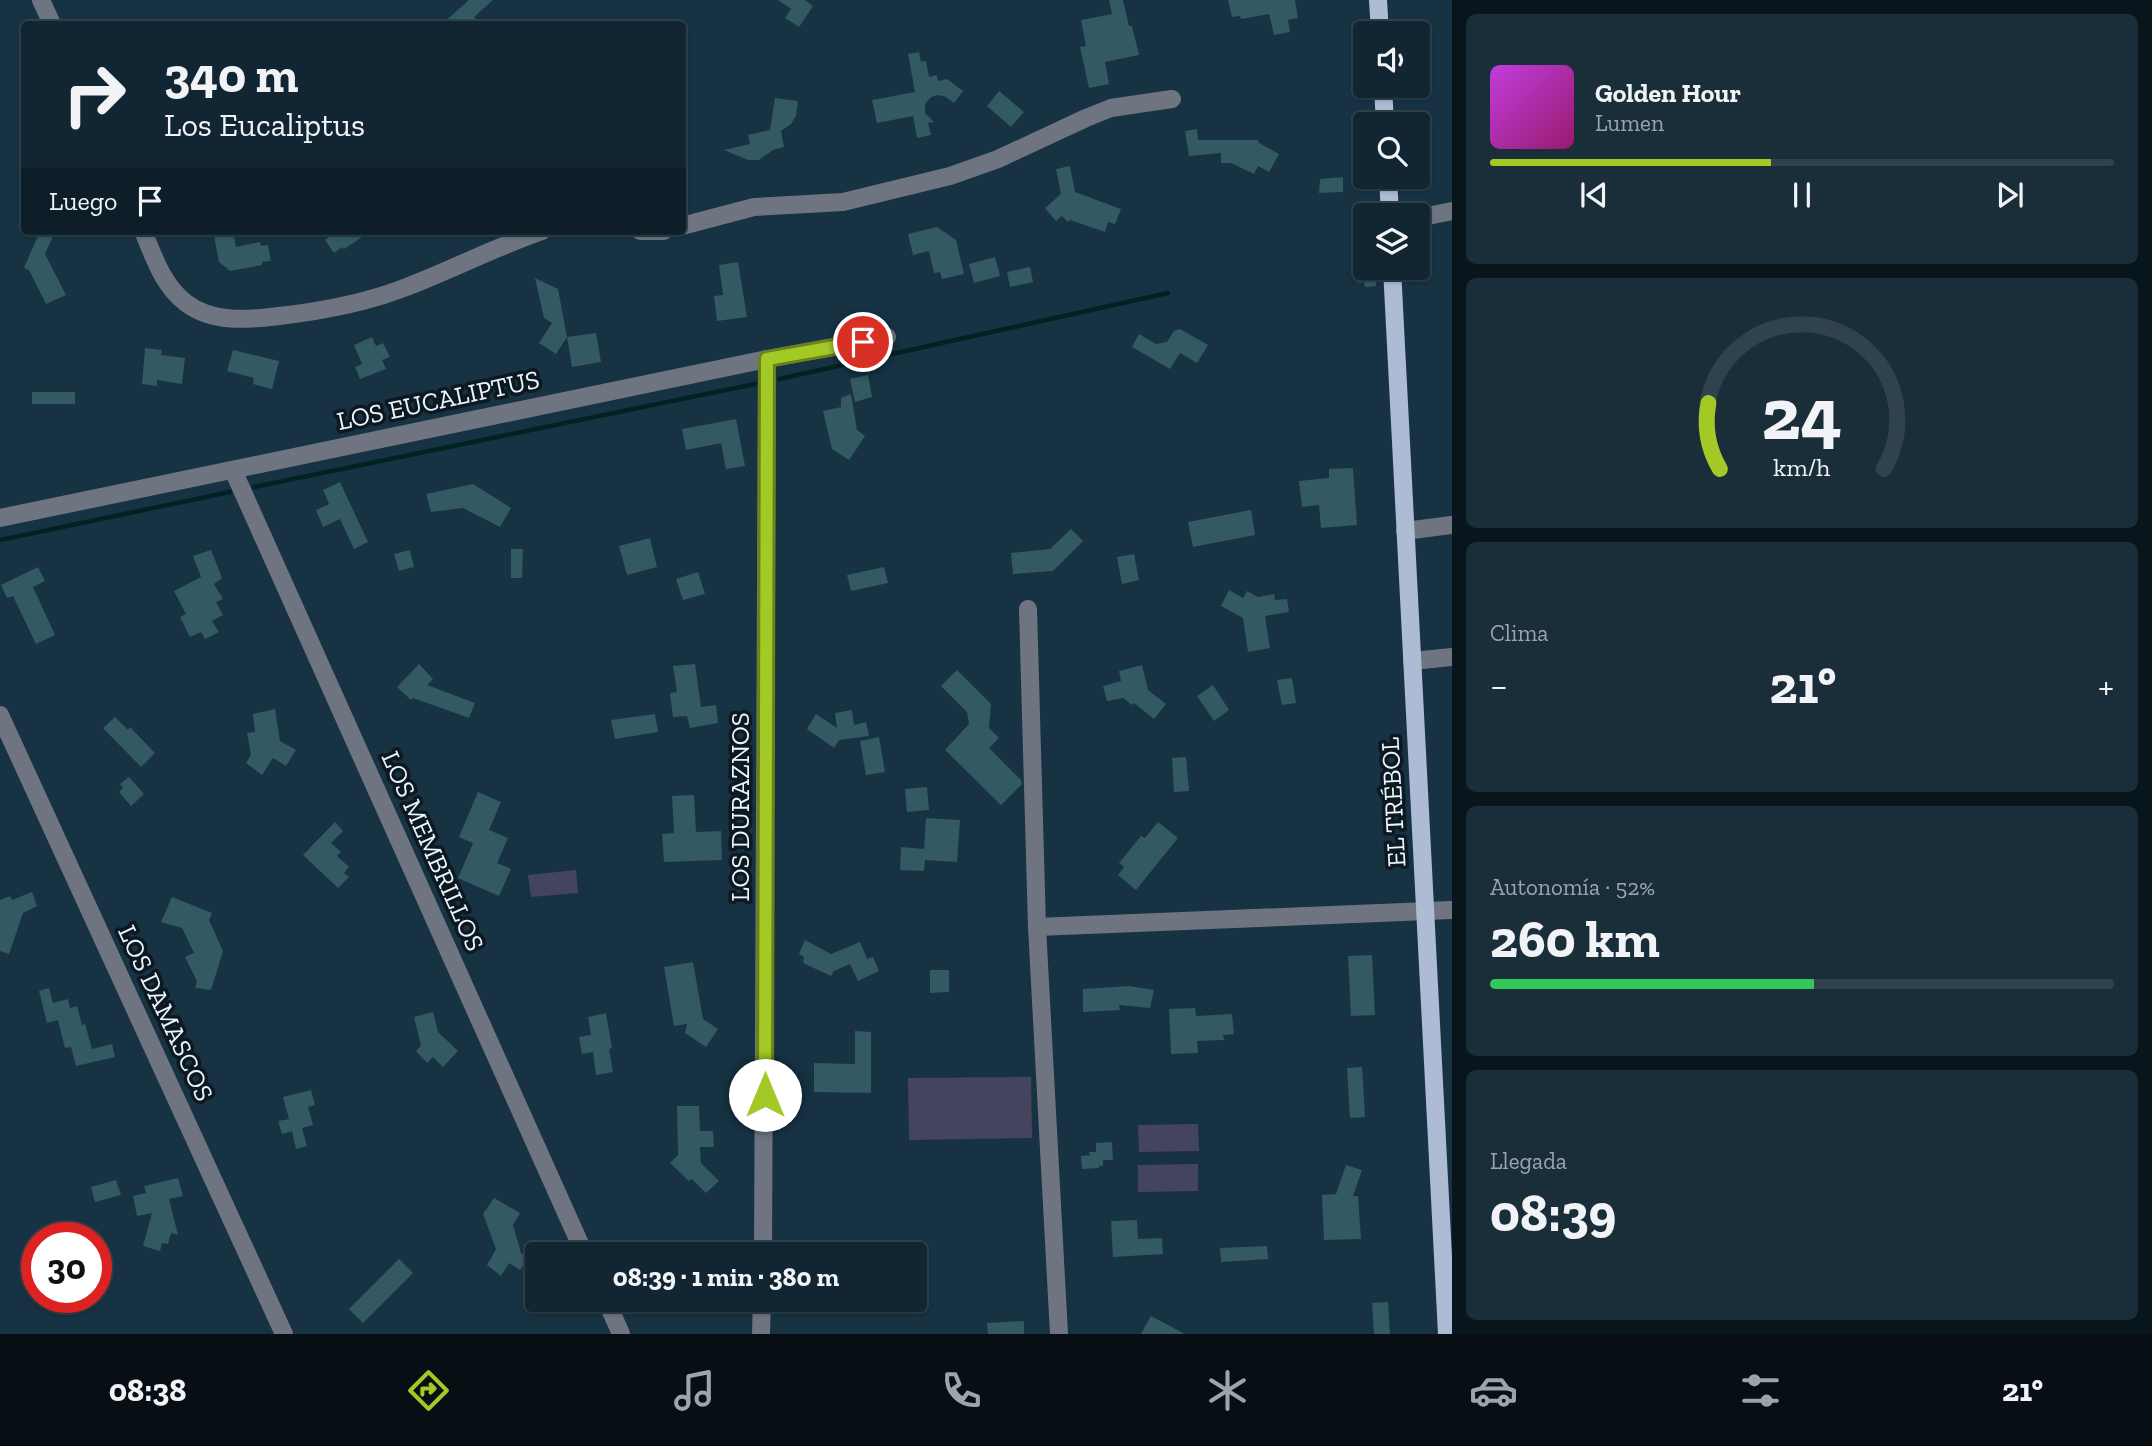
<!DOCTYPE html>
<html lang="es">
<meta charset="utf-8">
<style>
body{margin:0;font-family:"Zilla Slab",serif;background:#1a2e3a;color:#f1f3f6;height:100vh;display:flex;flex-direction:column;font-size:26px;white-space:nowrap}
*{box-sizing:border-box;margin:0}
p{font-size:23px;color:#9ca5ac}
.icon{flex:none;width:38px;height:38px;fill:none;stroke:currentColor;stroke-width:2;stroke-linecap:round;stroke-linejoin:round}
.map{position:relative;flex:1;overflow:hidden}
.sheet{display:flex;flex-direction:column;gap:14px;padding:14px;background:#09151c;width:700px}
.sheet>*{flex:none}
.banner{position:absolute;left:21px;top:21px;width:665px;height:214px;border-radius:7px;box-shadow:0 2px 5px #0004,0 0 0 2px #30434d;background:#112632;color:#f1f3f6;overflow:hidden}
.buttons{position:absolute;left:1353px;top:21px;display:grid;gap:14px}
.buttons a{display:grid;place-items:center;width:77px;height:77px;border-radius:7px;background:#112632;box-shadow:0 2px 5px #0004,0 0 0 2px #30434d;font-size:35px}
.speed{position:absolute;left:21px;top:1222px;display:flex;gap:14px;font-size:35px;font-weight:700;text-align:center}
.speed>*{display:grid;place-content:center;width:91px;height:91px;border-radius:50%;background:#112632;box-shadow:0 2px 5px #0004,0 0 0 2px #30434d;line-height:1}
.speed .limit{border:10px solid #d22;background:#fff;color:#111}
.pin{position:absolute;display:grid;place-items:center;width:60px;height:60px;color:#fff;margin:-30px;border:4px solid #fff;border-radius:50%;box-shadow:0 2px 7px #0007}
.me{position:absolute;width:77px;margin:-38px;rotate:0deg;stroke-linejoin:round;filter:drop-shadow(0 0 5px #0008)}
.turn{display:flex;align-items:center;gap:24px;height:147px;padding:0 28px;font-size:32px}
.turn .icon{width:91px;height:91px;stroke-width:2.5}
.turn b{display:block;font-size:49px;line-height:60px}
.then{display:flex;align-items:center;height:66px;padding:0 28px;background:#0003;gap:14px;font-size:26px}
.big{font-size:52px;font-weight:700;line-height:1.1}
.sheet .widget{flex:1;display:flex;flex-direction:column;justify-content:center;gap:10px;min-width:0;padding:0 24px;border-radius:10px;background:#1a2e3a}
.sheet .dial{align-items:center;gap:0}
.dial svg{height:182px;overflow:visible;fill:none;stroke:#30434d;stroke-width:7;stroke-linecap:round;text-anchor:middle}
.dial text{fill:#f1f3f6;stroke:none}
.song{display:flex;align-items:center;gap:21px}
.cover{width:84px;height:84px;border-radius:10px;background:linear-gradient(135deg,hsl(290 70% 55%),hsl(320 70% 35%))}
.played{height:7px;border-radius:4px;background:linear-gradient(90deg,#a3c927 45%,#30434d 45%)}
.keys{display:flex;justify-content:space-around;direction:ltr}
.heat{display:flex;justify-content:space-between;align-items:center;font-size:38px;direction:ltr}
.charge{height:10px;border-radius:5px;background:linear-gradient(90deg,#34c759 52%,#30434d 0)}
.trip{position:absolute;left:525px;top:1242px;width:402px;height:70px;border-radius:7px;background:#112632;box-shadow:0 2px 5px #0004,0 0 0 2px #30434d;font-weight:700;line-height:70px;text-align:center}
.tabs{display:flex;height:112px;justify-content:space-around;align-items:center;background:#070f14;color:#9ca5ac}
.tabs .icon{width:49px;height:49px}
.tabs .selected{color:#a3c927}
.tabs b{font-size:32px;color:#f1f3f6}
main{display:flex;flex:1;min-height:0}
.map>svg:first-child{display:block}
.green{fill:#44445f}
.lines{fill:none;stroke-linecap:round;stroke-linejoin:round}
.stream{stroke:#002221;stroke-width:4.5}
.building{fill:#335962}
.minor{stroke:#6e7581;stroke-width:18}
.major{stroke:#adbbd4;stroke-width:18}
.route-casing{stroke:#6a8319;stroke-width:18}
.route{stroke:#a3c927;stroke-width:12}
.labels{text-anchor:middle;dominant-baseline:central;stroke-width:7;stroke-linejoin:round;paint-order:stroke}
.street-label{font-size:26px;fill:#e9f6ff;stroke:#0d1820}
</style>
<main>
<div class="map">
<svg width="1452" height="1334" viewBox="0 0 1452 1334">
<rect width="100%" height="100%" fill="#173243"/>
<g class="green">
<path d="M576 870 578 893 531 897 528 875Z"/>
<path d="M1031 1077 1032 1138 909 1140 908 1078Z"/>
<path d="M1198 1124 1199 1151 1139 1152 1138 1125Z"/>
<path d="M1198 1164V1191L1138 1192V1165Z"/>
</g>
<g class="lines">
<g class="stream">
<path d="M779 379 1168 293"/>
<path d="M254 487 755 384"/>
<path d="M0 540 230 492"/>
</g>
</g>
<g class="building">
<path d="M469 0H493L474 17 481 24H442Z"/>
<path d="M778 0H805L813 6 799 27 785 18 791 9Z"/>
<path d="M1109 0H1123L1129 26H1132L1139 55 1105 62 1109 84 1089 88 1080 47 1086 46 1081 20 1112 14Z"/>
<path d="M1228 0H1295L1298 18 1288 20 1290 32 1274 35 1269 14 1241 19 1240 16 1232 17Z"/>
<path d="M919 52 921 62 926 61 929 77 937 75 938 81 947 79 963 91 954 103 946 97 938 95 931 97 925 104V113L934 122 928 123 931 135 917 138 913 116 877 123 872 100 915 92 908 54Z"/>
<path d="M999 91 1024 112 1011 127 987 106Z"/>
<path d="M775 98 798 101 796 116 791 124 781 131 784 147 773 150 759 160H748L724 150 750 144 748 135 770 130Z"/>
<path d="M1197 129 1198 140H1258L1259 143 1279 154 1269 172 1258 166 1254 174 1231 163H1221V153L1189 156 1185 131Z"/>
<path d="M1070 166 1075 192 1121 209 1115 224 1108 222 1105 232 1070 220 1068 222 1062 216 1056 221 1045 208 1061 194 1056 169Z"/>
<path d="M1343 177V192L1319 193 1320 179Z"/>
<path d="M937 227 956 240 964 274 942 279 940 272 934 273 929 251 913 255 908 234Z"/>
<path d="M40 231 53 236 45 254 66 295 46 304 29 270 24 268Z"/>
<path d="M213 231H233L236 247 260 242 261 246 268 245 271 261 262 262V265L230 271 219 262Z"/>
<path d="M323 231H371L344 249 342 247 334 253 325 240 328 238Z"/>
<path d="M995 257 1000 276 974 283 969 264Z"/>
<path d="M738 262 747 317 717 321 714 296 723 295 719 265Z"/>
<path d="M1030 267 1033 282 1010 287 1007 272Z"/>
<path d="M1356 268H1375L1376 286 1365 287 1364 282 1357 283Z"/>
<path d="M535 278 558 289 567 337 556 354 539 343 552 323 544 318Z"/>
<path d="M1180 329 1208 345 1197 363 1180 353 1170 369 1132 347 1139 334 1156 344 1167 342 1174 331Z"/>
<path d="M596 333 601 362 572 367 567 337Z"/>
<path d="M372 337 376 346 383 343 390 357 382 360 386 369 360 379 355 367 362 364 354 345Z"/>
<path d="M145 348 162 350 161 355 185 358 182 384 157 380V386L142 384Z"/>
<path d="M233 350 279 361 272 389 253 384 254 378 227 371Z"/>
<path d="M868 375 872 397 855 402 850 379Z"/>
<rect x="32" y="392" width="43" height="12"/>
<path d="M851 394 857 430 865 436 849 460 832 449 823 411 841 407V398Z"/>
<path d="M736 419 745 466 726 469 721 443 686 450 682 429Z"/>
<path d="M1353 468 1357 525 1321 528 1319 505 1302 507 1299 481 1329 478V469Z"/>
<path d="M340 482 368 542 354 549 340 519 323 527 316 510 329 504 323 490Z"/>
<path d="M473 484 511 508 500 527 463 508 431 512 426 494Z"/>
<path d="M1251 510 1255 535 1193 547 1188 522Z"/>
<path d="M1071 529 1083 541 1053 571 1013 574 1011 553 1050 549Z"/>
<path d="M650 538 657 567 627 575 619 546Z"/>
<path d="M511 549H523L522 578H511Z"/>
<path d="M211 550 222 578 214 584 223 599 216 602 223 615 212 621 219 632 205 639 201 632 190 637 180 617 186 614 174 591 201 577 193 556Z"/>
<path d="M410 550 414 567 399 571 394 554Z"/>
<path d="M1134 554 1139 580 1122 584 1117 557Z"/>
<path d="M38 567 45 581 33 587 55 635 36 644 13 596 7 598 1 585Z"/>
<path d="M884 567 888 583 851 591 847 575Z"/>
<path d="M698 572 705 594 683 600 676 579Z"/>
<path d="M1229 590 1243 598 1247 591 1258 597 1274 594 1275 600 1287 599 1289 612 1265 616 1270 648 1248 652 1243 618 1221 606Z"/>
<path d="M419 664 433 679 427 685 475 703 469 718 413 698 411 700 397 687Z"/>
<path d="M695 664 701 707 716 705 718 723 690 728 687 716 673 717 670 693 677 692 673 666Z"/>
<path d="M1142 665 1148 690 1166 704 1154 719 1134 703 1132 705 1123 698 1107 701 1103 686 1121 681 1119 671Z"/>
<path d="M957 670 991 704 989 728 999 738 989 748 1021 780 1022 784 1001 805 945 750 969 724 967 712 941 686Z"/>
<path d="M1292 678 1296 703 1282 705 1277 680Z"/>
<path d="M1213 685 1229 710 1214 721 1197 696Z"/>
<path d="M275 709 280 741 296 750 286 766 273 758 262 775 246 763 251 755 247 733 255 732 253 714Z"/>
<path d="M852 710 854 725 866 722 869 736 839 740 834 748 807 729 816 714 837 728 835 713Z"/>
<path d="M655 714 658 732 615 739 611 720Z"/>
<path d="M115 717 128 730 130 727 155 753 141 767 103 728Z"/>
<path d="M879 737 885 772 866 775 860 741Z"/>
<path d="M1186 757 1189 791 1174 792 1172 758Z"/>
<path d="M129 777 144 794 131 806 119 792 123 788 120 784Z"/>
<path d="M927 787 929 810 907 812 905 789Z"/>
<path d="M478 792 501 802 489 830 508 838 497 863 511 869 499 896 458 878 473 843 459 837Z"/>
<path d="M694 795 696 832 721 831 722 860 664 862 662 834 674 833 672 796Z"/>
<path d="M926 818 960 820 957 862 925 860 924 871 900 870 901 847 924 849Z"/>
<path d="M335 822 343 831 331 843 341 852 337 856 349 867 344 873 349 877 338 888 303 855Z"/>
<path d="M1158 822 1178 838 1136 890 1118 875 1124 867 1119 863 1141 836 1145 838Z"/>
<path d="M32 892 37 906 23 913 9 954 0 951V900L10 896 12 900Z"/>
<path d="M172 897 212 913 209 920 223 951 211 990 195 988 197 981 185 957 194 953 182 928 161 922Z"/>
<path d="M805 940 831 954 860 942 867 959 873 957 879 971 858 981 850 964 834 971 831 976 803 963 804 957 799 954Z"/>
<path d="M1372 955 1375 1015 1351 1016 1348 956Z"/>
<path d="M693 962 703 1019 718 1029 706 1047 685 1033 687 1024 674 1026 664 967Z"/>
<path d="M930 970H949V992L930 993Z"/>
<path d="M1129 986 1154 990 1150 1008 1119 1005 1120 1010 1083 1012V989Z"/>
<path d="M49 988 53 1003 68 999 70 1008 77 1006 82 1025 85 1024 92 1049 112 1044 115 1057 76 1066 71 1047 65 1048 58 1020 47 1023 39 991Z"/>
<path d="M1195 1008 1196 1016 1232 1014 1234 1034 1223 1035 1224 1040 1197 1041 1198 1053 1171 1054 1169 1009Z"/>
<path d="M433 1012 438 1032 458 1051 443 1067 433 1057 427 1063 416 1051 421 1046 414 1017Z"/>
<path d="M606 1013 612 1048 609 1049 613 1072 596 1075 593 1052 582 1054 579 1037 591 1035 588 1017Z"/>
<path d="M855 1031 871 1032V1093L814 1092V1063L855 1064Z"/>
<path d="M1362 1067 1365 1117 1350 1118 1347 1068Z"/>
<path d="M311 1090 315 1105 308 1107 313 1125 302 1128 307 1146 296 1149 292 1131 282 1134 278 1121 289 1119 283 1097Z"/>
<path d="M677 1106H699L700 1131H713L714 1147H700L701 1163 719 1181 706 1193 692 1179 689 1181 670 1163 678 1155Z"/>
<path d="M1112 1142 1113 1160H1103V1166H1099V1168L1082 1169 1081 1156 1090 1155 1089 1152H1096V1143Z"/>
<path d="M1346 1165 1362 1170 1353 1196H1358L1361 1239 1324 1240 1322 1195 1336 1194Z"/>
<path d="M178 1178 183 1196 169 1199 178 1235 171 1233 168 1244 162 1243 160 1251 143 1246 152 1213 137 1216 133 1196 146 1193 144 1186Z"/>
<path d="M116 1180 121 1195 95 1202 91 1187Z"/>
<path d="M494 1198 520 1213 513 1225 521 1253 529 1257 520 1270 509 1263 501 1276 487 1265 496 1249 483 1214Z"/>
<path d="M1137 1220 1138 1239 1162 1238 1163 1254 1113 1257 1111 1221Z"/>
<rect x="840" y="1241" width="25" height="14"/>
<path d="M1267 1246 1268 1259 1221 1262 1220 1248Z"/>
<path d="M399 1259 413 1273 363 1323 349 1309Z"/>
<path d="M1388 1302 1390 1334H1374L1372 1303Z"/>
<path d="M1151 1316 1185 1334H1141Z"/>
<path d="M1024 1321V1334H988L987 1323Z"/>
</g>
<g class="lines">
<g class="minor">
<path d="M41 0 52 24"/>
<path d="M1418 218 1452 211"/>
<path d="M682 226 754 207 843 202 950 176 998 159 1086 118 1111 108 1172 99"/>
<path d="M143 231C154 257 163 286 186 303 212 323 248 320 279 316 323 311 367 303 409 286 453 269 498 246 542 231"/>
<path d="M640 231H664"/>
<path d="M233 470 585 1255"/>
<path d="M0 518 767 359 887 337"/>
<path d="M1405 531 1452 525"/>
<path d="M1028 609 1037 927 1059 1334"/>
<path d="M1412 661 1452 657"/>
<path d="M0 715 284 1334"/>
<path d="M1037 927 1452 910"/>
<path d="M763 1255 767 359"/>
<path d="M606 1300 621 1334"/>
<path d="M761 1334 762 1300"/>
</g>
<g class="major">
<path d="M1378 0 1380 33"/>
<path d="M1383 86 1385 124"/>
<path d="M1388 177 1390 215"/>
<path d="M1392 268 1447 1334"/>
</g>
</g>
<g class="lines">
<defs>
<path id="route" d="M765 1095 767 359 863 342"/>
</defs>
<use href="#route" class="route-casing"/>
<use href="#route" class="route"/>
</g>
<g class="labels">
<g class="street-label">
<text transform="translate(438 400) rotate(-12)">LOS EUCALIPTUS</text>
<text transform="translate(1393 802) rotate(-93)">EL TRÉBOL</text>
<text transform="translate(740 807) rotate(-90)">LOS DURAZNOS</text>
<text transform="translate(433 851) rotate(66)">LOS MEMBRILLOS</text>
<text transform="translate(166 1013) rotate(65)">LOS DAMASCOS</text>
</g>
</g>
</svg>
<div class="buttons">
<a><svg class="icon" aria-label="sound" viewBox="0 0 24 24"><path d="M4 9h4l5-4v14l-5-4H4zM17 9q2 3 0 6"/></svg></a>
<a><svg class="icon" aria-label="search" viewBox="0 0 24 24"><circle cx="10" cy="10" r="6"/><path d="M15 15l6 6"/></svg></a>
<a><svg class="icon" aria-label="layers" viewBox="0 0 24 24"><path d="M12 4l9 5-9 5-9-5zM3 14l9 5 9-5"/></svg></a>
</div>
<div class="speed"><div class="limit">30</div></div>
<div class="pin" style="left:863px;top:342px;background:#d93025"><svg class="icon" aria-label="arrive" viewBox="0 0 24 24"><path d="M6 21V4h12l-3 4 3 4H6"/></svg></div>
<svg class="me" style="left:765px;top:1095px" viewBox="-20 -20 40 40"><circle r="19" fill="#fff"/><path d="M0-13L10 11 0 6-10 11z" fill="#a3c927"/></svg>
<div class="trip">08:39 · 1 min · 380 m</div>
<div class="banner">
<div class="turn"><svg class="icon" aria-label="right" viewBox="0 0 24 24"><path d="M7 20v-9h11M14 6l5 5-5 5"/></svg><div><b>340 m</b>Los Eucaliptus</div></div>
<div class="then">Luego<svg class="icon" aria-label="arrive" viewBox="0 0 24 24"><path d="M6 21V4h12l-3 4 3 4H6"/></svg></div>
</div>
</div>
<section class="sheet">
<div class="widget">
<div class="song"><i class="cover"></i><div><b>Golden Hour</b><p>Lumen</p></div></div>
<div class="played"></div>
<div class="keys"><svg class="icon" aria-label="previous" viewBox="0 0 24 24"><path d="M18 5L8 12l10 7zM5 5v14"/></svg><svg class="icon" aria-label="pause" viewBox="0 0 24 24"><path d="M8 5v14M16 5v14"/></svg><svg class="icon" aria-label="next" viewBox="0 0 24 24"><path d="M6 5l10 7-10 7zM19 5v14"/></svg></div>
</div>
<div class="widget dial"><svg viewBox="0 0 100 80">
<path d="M14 69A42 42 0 1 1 86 69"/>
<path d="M14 69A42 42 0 0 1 9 40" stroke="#a3c927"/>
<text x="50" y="56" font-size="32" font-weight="700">24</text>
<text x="50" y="72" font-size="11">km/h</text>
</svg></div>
<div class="widget"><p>Clima</p>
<div class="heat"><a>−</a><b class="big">21°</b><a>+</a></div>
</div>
<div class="widget"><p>Autonomía · 52%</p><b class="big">260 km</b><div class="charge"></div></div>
<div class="widget"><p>Llegada</p><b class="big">08:39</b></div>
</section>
</main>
<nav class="tabs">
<b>08:38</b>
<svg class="icon selected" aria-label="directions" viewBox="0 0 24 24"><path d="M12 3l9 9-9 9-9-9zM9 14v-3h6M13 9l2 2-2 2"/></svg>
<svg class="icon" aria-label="music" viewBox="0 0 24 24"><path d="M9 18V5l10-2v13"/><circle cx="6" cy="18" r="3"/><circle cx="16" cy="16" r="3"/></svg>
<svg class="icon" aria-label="phone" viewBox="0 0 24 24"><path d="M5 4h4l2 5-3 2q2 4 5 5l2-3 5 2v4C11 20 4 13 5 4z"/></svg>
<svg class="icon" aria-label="climate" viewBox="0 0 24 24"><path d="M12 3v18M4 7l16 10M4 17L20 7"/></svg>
<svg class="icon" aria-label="car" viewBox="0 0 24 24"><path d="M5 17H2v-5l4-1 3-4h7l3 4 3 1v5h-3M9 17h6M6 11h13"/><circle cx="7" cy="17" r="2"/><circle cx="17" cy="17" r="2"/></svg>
<svg class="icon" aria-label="filters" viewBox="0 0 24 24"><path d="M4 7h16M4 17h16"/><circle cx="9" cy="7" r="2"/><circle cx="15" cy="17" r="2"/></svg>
<b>21°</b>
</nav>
